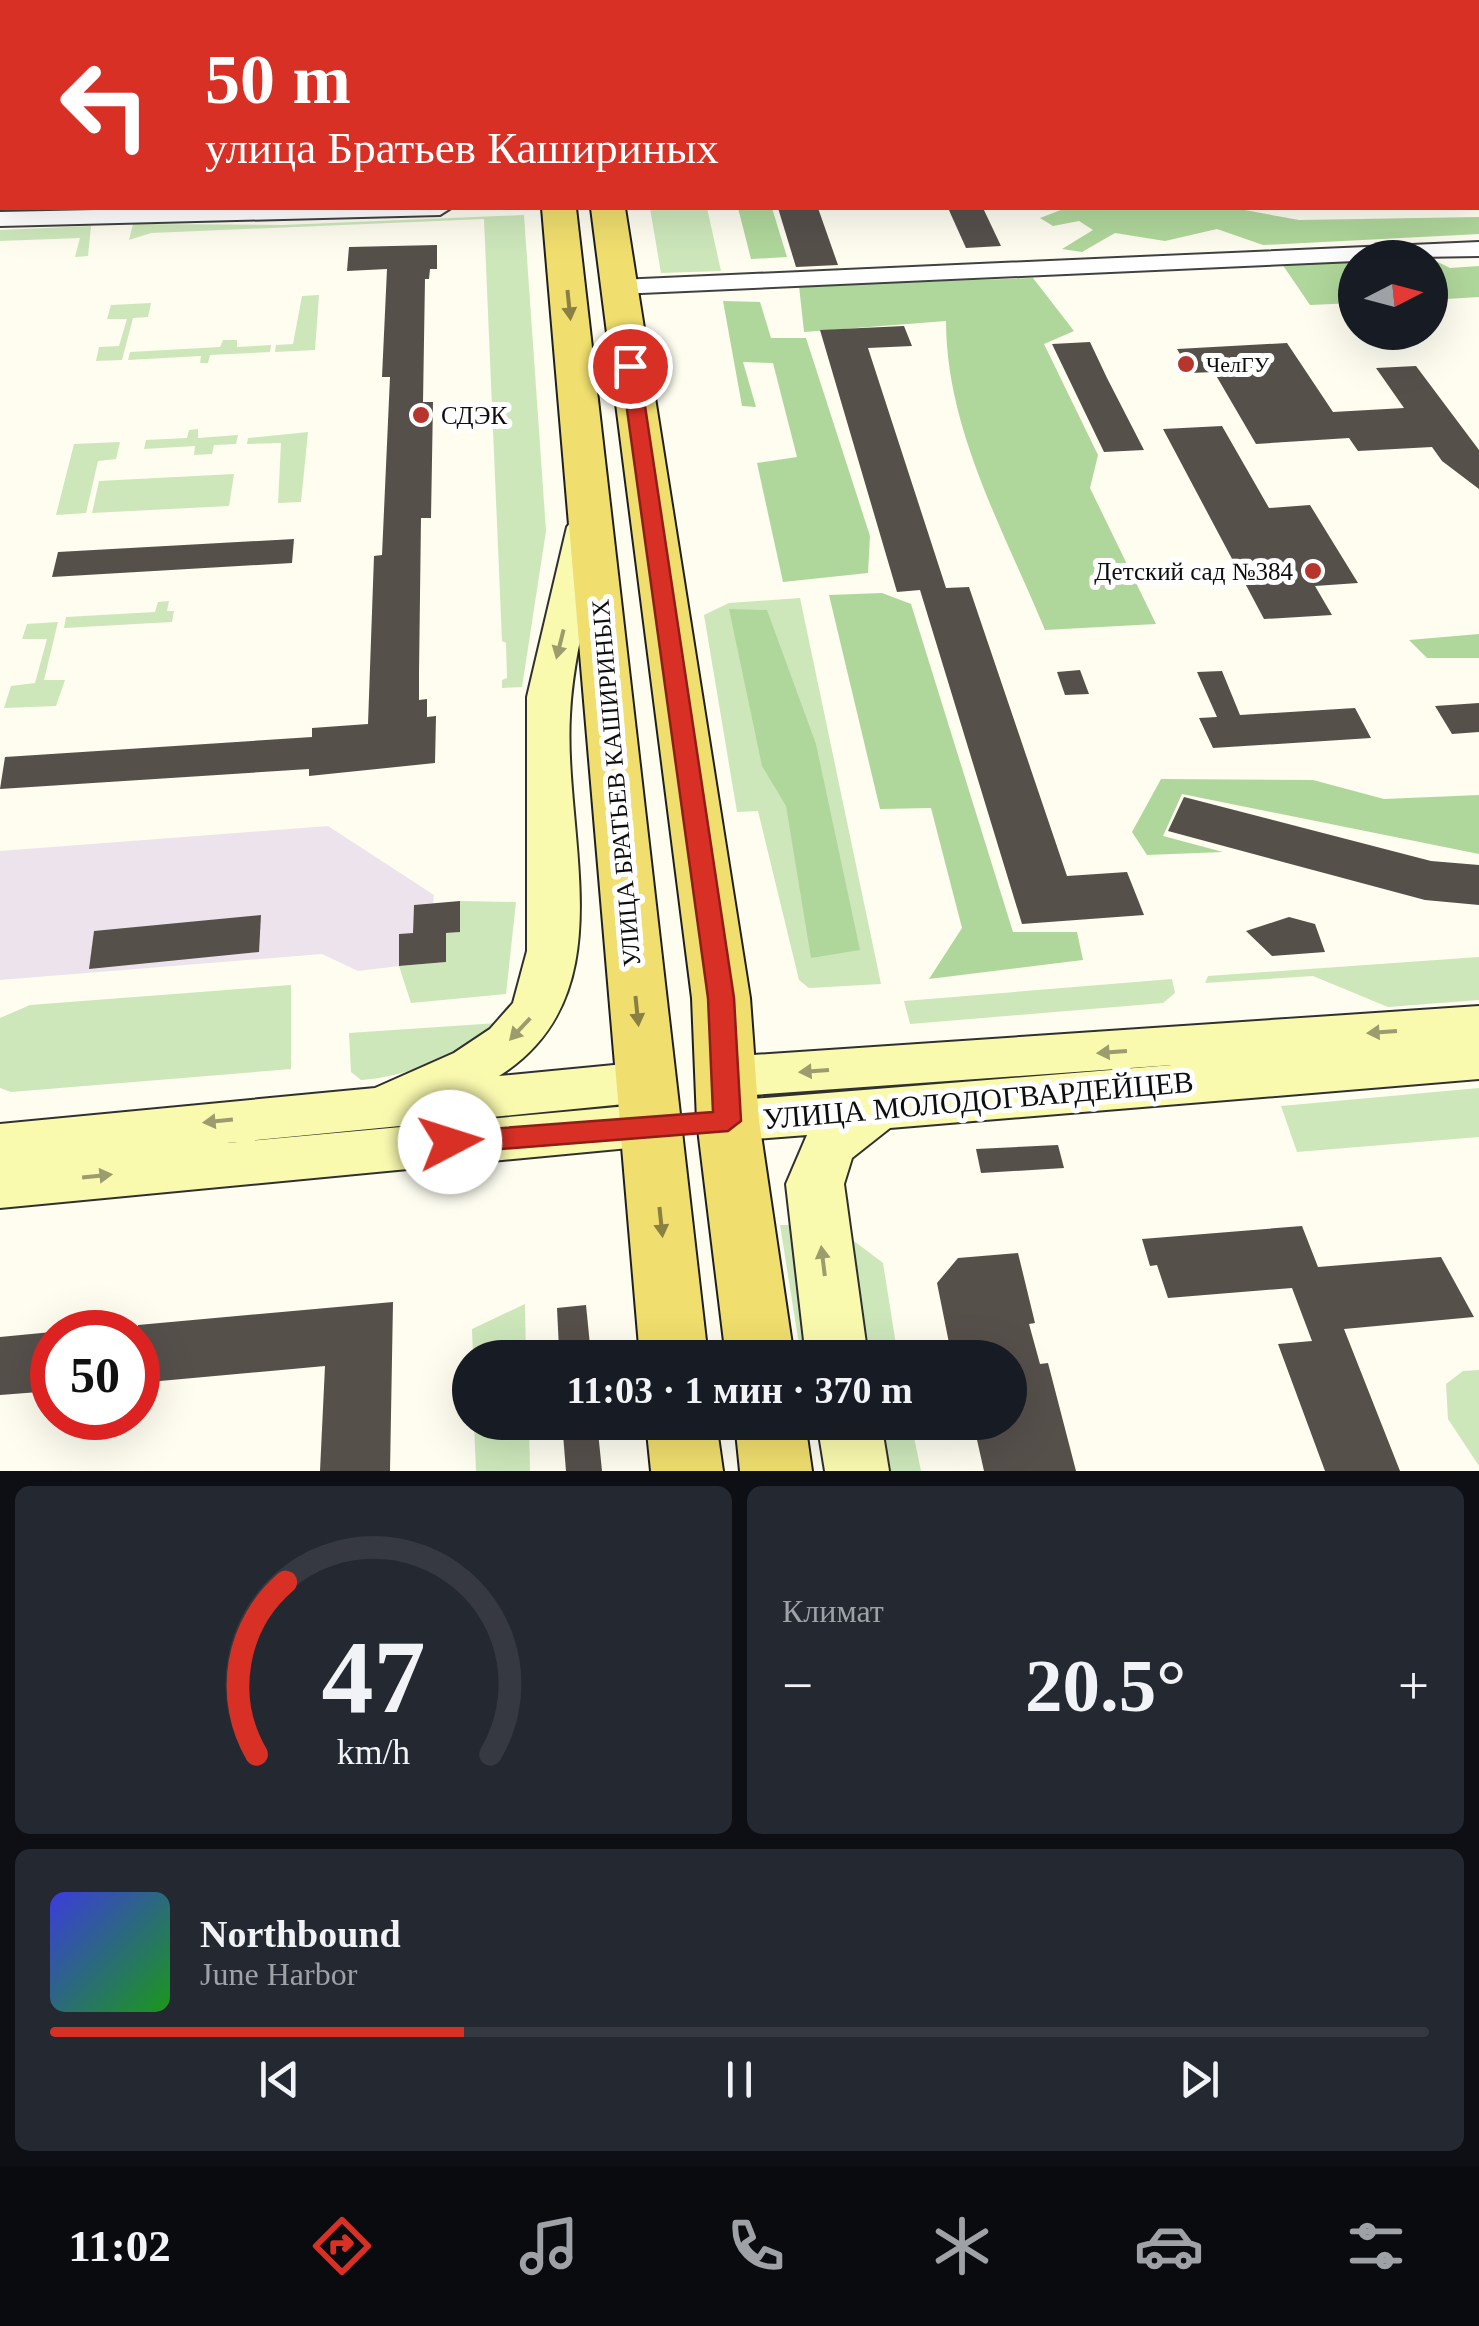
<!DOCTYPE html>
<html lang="ru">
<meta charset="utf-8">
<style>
body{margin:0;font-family:Georgia,serif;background:#242831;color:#f1f3f6;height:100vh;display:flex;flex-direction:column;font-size:38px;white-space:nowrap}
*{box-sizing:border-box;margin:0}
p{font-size:32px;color:#9ea1a6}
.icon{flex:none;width:55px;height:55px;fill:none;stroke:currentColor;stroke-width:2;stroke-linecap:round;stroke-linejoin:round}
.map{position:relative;height:1471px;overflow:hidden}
.details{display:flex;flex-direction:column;gap:15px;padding:15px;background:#0d0f14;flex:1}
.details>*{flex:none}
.top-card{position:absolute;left:0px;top:0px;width:1480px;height:210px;box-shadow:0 10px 40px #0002;background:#d93025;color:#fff;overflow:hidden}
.needle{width:65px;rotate:84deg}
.fabs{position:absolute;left:1338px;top:240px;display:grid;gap:20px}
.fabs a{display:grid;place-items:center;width:110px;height:110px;border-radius:50%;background:#171b24;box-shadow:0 10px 40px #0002;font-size:50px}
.speed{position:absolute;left:30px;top:1310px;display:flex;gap:20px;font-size:50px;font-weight:700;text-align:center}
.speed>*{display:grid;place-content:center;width:130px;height:130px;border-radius:50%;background:#171b24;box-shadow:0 10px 40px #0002;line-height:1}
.speed .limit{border:15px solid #d22;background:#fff;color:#111}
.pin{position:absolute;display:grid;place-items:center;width:85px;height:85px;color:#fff;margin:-42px;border:5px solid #fff;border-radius:50%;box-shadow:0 2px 10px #0007}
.me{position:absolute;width:110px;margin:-55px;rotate:85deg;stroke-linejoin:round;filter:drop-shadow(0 0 8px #0008)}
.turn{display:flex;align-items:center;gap:35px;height:210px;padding:0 40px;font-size:45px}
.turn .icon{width:130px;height:130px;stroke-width:2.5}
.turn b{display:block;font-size:70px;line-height:85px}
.big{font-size:75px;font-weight:600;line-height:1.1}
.details .tile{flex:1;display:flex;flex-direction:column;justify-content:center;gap:15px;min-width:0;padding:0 35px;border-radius:15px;background:#242831}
.details .dial{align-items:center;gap:0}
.dial svg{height:260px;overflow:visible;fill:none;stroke:#363941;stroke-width:7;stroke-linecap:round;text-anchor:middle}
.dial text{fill:#f1f3f6;stroke:none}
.song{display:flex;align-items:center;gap:30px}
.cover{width:120px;height:120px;border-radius:15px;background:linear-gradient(135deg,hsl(240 70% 55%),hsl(120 70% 35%))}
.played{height:10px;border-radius:5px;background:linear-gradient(90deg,#d93025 30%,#363941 30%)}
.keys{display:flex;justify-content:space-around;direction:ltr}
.heat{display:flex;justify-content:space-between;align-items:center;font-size:55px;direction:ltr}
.details .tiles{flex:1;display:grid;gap:15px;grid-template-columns:1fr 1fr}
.tile:last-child{grid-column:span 2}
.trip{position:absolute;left:452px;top:1340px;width:575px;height:100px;border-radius:50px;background:#171b24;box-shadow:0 10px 40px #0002;font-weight:600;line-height:100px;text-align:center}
.tab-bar{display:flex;height:160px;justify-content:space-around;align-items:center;background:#090b0e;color:#9ea1a6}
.tab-bar .icon{width:70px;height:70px}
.tab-bar .active{color:#d93025}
.tab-bar b{font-size:45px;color:#f1f3f6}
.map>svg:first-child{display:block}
.industrial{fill:#ece3ec}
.green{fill:#cde7bb}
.forest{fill:#b0d79b}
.building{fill:#56504b}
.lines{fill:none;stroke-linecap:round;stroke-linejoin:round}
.street-casing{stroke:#414141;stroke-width:4}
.secondary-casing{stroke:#303030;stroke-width:4}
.primary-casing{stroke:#1f1f1f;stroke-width:4}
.street{fill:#fff;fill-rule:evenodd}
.secondary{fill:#fafaaf;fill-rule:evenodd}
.primary{fill:#f0de6e;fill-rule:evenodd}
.oneway{fill:#8a8043}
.oneway2{fill:#9c9c6f}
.route{fill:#d93025;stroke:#8d1f18;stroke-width:2.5}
.poi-dot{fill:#b6362e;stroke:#fff;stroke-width:4}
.labels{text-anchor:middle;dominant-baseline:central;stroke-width:10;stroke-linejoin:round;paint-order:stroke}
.far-poi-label{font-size:22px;fill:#0e0e0e;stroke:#fff;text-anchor:start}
.poi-label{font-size:25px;fill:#0e0e0e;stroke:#fff;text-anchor:start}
.street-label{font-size:25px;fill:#0e0e0e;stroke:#fff}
.near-street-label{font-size:30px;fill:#0e0e0e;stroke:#fff}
</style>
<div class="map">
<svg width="1479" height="1471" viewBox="0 0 1479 1471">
<rect width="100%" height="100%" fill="#fefdf0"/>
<path class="industrial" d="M328 826 434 895 433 903 414 905 413 933 399 935V966L358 971 322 954 0 980V851Z"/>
<g class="green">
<path d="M650 208H707L721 271 661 273Z"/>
<path d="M524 215 546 531 522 687 502 688V680L507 678 506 643 502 641 484 219 151 233 129 240 133 224 283 225Z"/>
<path d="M91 226 88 256 75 257 80 238 0 241V230Z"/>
<path d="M319 295 315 350 275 352 276 345 293 344 302 296Z"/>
<path d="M151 303 148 317 133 318 122 360 96 361 99 347 119 346 127 319H107L111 305Z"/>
<path d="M223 340H237V347L271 345 270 352 210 355 208 363H200L201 356 128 360 130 352 220 347Z"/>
<path d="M198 429V438L238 435 236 444 214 445 212 454 194 455 195 446 144 449 146 440 187 438 189 430Z"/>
<path d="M308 432 301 502 278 503 281 443 247 444 248 438Z"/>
<path d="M120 442 116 459 98 461 86 513 56 515 74 444Z"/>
<path d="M234 474 229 506 92 513 99 481Z"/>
<path d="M800 598 881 984 809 988 799 980 758 811 737 812 704 615 729 603Z"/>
<path d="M169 601 167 611H174L172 622 64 628 66 617 155 612 158 602Z"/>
<path d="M58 622 44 680H65L56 706 4 708 11 686 35 683 47 639H22L27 624Z"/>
<path d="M460 901 516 902 506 994 411 1003 399 966 446 962V933L460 932Z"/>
<path d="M1479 957V1000L1388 1007 1313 976 1205 983 1208 976Z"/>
<path d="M1172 979 1175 993 1163 1003 910 1024 904 1001Z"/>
<path d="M291 985V1069L11 1092 0 1088V1018L30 1005Z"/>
<path d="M498 1023C464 1054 407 1077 361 1080L351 1072 349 1033Z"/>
<path d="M1479 1088V1137L1297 1152 1281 1106Z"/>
<path d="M780 1225H793L814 1357H801Z"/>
<path d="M846 1235 883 1263 898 1357H862Z"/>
<path d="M525 1304 526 1357H473L472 1329Z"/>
<path d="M1479 1370V1466L1448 1419 1446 1384 1463 1371Z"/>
<path d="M474 1423H529L530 1471H476Z"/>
<path d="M874 1423H911L921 1471H883Z"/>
</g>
<g class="forest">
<path d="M738 208H772L787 257 751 259Z"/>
<path d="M1066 208H1234L1299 220 1479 217V234L1263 245 1217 229 1165 241 1115 233 1082 252 1062 249 1093 230 1079 221 1053 226 1040 218Z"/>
<path d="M1430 258 1450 268 1479 266V297L1430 300Z"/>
<path d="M1355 259V303L1310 305 1280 261Z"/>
<path d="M1033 278 1074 331 1044 344 1098 455 1090 488 1156 624 1045 630C1004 531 946 429 946 321L804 332 799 286Z"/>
<path d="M723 301 760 302 771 338H806L870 536 868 573 783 582 757 463 797 457 773 363 743 362 756 407 742 406Z"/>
<path d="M882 593 911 604 1013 932H1077L1083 960 929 979 962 928 931 808 880 809 829 595Z"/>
<path d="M729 609 767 610 816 744 860 950 811 958 786 806 762 766Z"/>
<path d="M1479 634V658H1427L1409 640Z"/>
<path d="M1161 779 1313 780 1384 799 1479 795V854L1182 794 1163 836 1223 852 1147 855 1132 832Z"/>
</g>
<g class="building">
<path d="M778 208H818L838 265 796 267Z"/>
<path d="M948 208H983L1001 246 966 248Z"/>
<path d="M437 245V269H430L429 279H425L423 402H433L431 518H421L419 673V700L427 699V717L436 716 435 763 309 776V769L0 789 5 757 312 737V728L368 724 374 556 382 555 390 377H382L387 269 347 271 349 247Z"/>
<path d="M904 326 912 346 868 348 946 588 969 587 1067 876 1127 872 1144 915 1022 924 920 590 897 592 820 330Z"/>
<path d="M1090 342 1107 378 1144 450 1104 452 1052 344Z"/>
<path d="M1287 343 1333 412 1404 408 1376 368 1416 366 1479 450V489L1442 461 1432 447 1358 451 1349 438 1256 444 1214 372 1191 373 1177 349Z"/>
<path d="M1222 426 1269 508 1310 505 1358 583 1315 586 1332 615 1264 619 1163 429Z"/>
<path d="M294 539 292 563 52 577 58 552Z"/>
<path d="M1080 670 1089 694 1065 695 1057 672Z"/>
<path d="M1222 671 1240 715 1355 708 1371 738 1213 748 1199 718 1217 717 1197 672Z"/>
<path d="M1479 703V732L1452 734 1435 706Z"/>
<path d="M1184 797 1431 861 1479 865V905L1425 900 1168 831Z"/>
<path d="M460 901V932L446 933V962L399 966V934L413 933 414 905Z"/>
<path d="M261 915 259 952 89 969 94 931Z"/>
<path d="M1289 917 1315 924 1325 952 1272 956 1246 931Z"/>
<path d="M1058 1145 1064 1168 981 1173 976 1149Z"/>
<path d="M1302 1226 1318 1267 1441 1257 1474 1317 1344 1329 1400 1471H1325L1278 1344 1312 1341 1292 1288 1168 1298 1157 1265 1150 1266 1142 1239Z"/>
<path d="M1018 1253 1035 1323 1029 1324 1040 1364 1048 1363 1076 1471H984L973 1422H1010V1358H952L937 1283 958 1258Z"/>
<path d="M393 1302 390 1471H320L325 1366 138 1383V1325Z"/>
<path d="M586 1305 590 1345 559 1349 557 1308Z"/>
<path d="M52 1332V1391L0 1395V1337Z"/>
<path d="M562 1422H597L602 1471H566Z"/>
</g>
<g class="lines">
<defs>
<g id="street">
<path d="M1478 29 1479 30V43L1478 42Z"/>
<rect x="1478" y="114" width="1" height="13"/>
<path d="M191 208H451L440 215 0 226V212Z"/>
<path d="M1479 242V256L1355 258V261L619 294 607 287 619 280Z"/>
</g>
<g id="secondary">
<path d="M587 515 601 519 607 527C593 589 573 651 570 715 563 839 627 995 499 1076L645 1062 664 1068 672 1082 664 1096 645 1102 227 1143 650 1104 670 1110 678 1125 670 1140 650 1146 0 1208V1124L375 1088 454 1053 490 1029 513 1003 527 951V697L567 527 573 519Z"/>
<path d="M1479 1006V1079L890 1128 852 1158 844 1184 868 1358H806L786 1184 807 1135 728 1141 708 1135 700 1121 708 1107 728 1101 1172 1065 724 1097 705 1091 697 1077 705 1063 724 1057Z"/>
<path d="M817 1422H881L889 1471H825Z"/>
</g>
<g id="primary">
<rect x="546" y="0" width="28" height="2"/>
<rect x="583" y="0" width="28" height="2"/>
<path d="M542 208H576L708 1358H640Z"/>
<path d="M591 208H625L750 998 759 1121 794 1358H726L697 1121 692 998Z"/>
<path d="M646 1422H716L723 1471H651Z"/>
<path d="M735 1422H805L812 1471H740Z"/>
</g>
</defs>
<use href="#street" class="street-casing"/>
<use href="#secondary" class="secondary-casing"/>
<use href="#primary" class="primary-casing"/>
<use href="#street" class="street"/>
<use href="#secondary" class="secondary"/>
<use href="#primary" class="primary"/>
</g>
<defs><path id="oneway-solid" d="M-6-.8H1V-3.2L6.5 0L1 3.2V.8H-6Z" transform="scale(2.5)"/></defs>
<g class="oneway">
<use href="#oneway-solid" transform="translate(569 305) rotate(84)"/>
<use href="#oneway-solid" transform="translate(637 1011) rotate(84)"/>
<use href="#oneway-solid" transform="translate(661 1222) rotate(84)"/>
</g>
<g class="oneway2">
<use href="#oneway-solid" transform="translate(560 644) rotate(104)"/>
<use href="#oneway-solid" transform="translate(520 1029) rotate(133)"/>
<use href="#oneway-solid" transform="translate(1382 1032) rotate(176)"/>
<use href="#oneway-solid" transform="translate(1112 1052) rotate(176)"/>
<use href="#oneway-solid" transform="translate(814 1071) rotate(176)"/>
<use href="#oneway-solid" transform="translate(218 1121) rotate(174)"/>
<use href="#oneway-solid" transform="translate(97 1176) rotate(-6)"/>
<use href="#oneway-solid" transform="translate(823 1261) rotate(-97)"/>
</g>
<path class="route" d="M630 360 639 366 734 998 741 1121 728 1131 450 1153 440 1150 435 1142 440 1135 450 1132 713 1112 708 998 621 366Z"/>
<g class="poi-dot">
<circle cx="1186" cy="364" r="10"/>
<circle cx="421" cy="415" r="10"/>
<circle cx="1313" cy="571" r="10"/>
</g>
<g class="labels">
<g class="far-poi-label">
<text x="1206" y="364">ЧелГУ</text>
</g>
<g class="poi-label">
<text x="441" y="415">СДЭК</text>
<text x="1293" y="571" text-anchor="end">Детский сад №384</text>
</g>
<g class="street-label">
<text transform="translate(616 783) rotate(-95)">УЛИЦА БРАТЬЕВ КАШИРИНЫХ</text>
</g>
<g class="near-street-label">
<text transform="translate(978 1100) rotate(-5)">УЛИЦА МОЛОДОГВАРДЕЙЦЕВ</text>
</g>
</g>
</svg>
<div class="fabs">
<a><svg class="needle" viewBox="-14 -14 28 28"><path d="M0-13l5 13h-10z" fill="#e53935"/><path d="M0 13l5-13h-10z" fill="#9ea1a6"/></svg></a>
</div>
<div class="speed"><div class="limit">50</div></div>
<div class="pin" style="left:630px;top:366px;background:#d93025"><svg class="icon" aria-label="arrive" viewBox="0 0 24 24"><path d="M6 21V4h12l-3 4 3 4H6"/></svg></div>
<svg class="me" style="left:450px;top:1142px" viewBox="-20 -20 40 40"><circle r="19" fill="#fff"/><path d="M0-13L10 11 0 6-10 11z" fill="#d93025"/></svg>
<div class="trip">11:03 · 1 мин · 370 m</div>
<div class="top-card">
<div class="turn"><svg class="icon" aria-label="left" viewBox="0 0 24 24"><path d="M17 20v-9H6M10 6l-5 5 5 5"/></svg><div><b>50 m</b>улица Братьев Кашириных</div></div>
</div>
</div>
<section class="details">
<div class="tiles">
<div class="tile dial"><svg viewBox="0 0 100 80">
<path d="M14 69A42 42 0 1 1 86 69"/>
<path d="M14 69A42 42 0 0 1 23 16" stroke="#d93025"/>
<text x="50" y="56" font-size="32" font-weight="700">47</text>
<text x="50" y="72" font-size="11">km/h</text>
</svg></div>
<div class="tile"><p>Климат</p>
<div class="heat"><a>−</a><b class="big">20.5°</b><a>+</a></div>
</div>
<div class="tile">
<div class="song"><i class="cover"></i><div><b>Northbound</b><p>June Harbor</p></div></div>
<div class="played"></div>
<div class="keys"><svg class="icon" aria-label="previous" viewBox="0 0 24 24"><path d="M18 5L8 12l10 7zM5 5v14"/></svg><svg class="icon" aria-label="pause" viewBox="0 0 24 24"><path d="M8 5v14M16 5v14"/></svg><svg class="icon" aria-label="next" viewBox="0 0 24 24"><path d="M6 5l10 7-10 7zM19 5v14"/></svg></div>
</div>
</div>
</section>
<nav class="tab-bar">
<b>11:02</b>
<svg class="icon active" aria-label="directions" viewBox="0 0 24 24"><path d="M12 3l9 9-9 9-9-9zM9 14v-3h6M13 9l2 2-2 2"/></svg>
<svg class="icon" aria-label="music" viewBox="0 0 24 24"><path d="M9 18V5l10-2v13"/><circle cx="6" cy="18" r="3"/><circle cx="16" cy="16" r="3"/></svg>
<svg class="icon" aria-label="phone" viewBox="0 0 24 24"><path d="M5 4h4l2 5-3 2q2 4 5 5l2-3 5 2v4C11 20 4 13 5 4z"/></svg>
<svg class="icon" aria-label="climate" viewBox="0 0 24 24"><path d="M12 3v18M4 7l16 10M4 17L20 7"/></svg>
<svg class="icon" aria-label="car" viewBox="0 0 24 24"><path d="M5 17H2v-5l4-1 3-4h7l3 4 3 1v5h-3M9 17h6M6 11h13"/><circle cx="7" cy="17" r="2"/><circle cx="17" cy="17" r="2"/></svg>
<svg class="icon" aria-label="filters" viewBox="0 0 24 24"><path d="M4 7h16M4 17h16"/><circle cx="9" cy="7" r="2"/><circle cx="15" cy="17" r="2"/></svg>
</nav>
